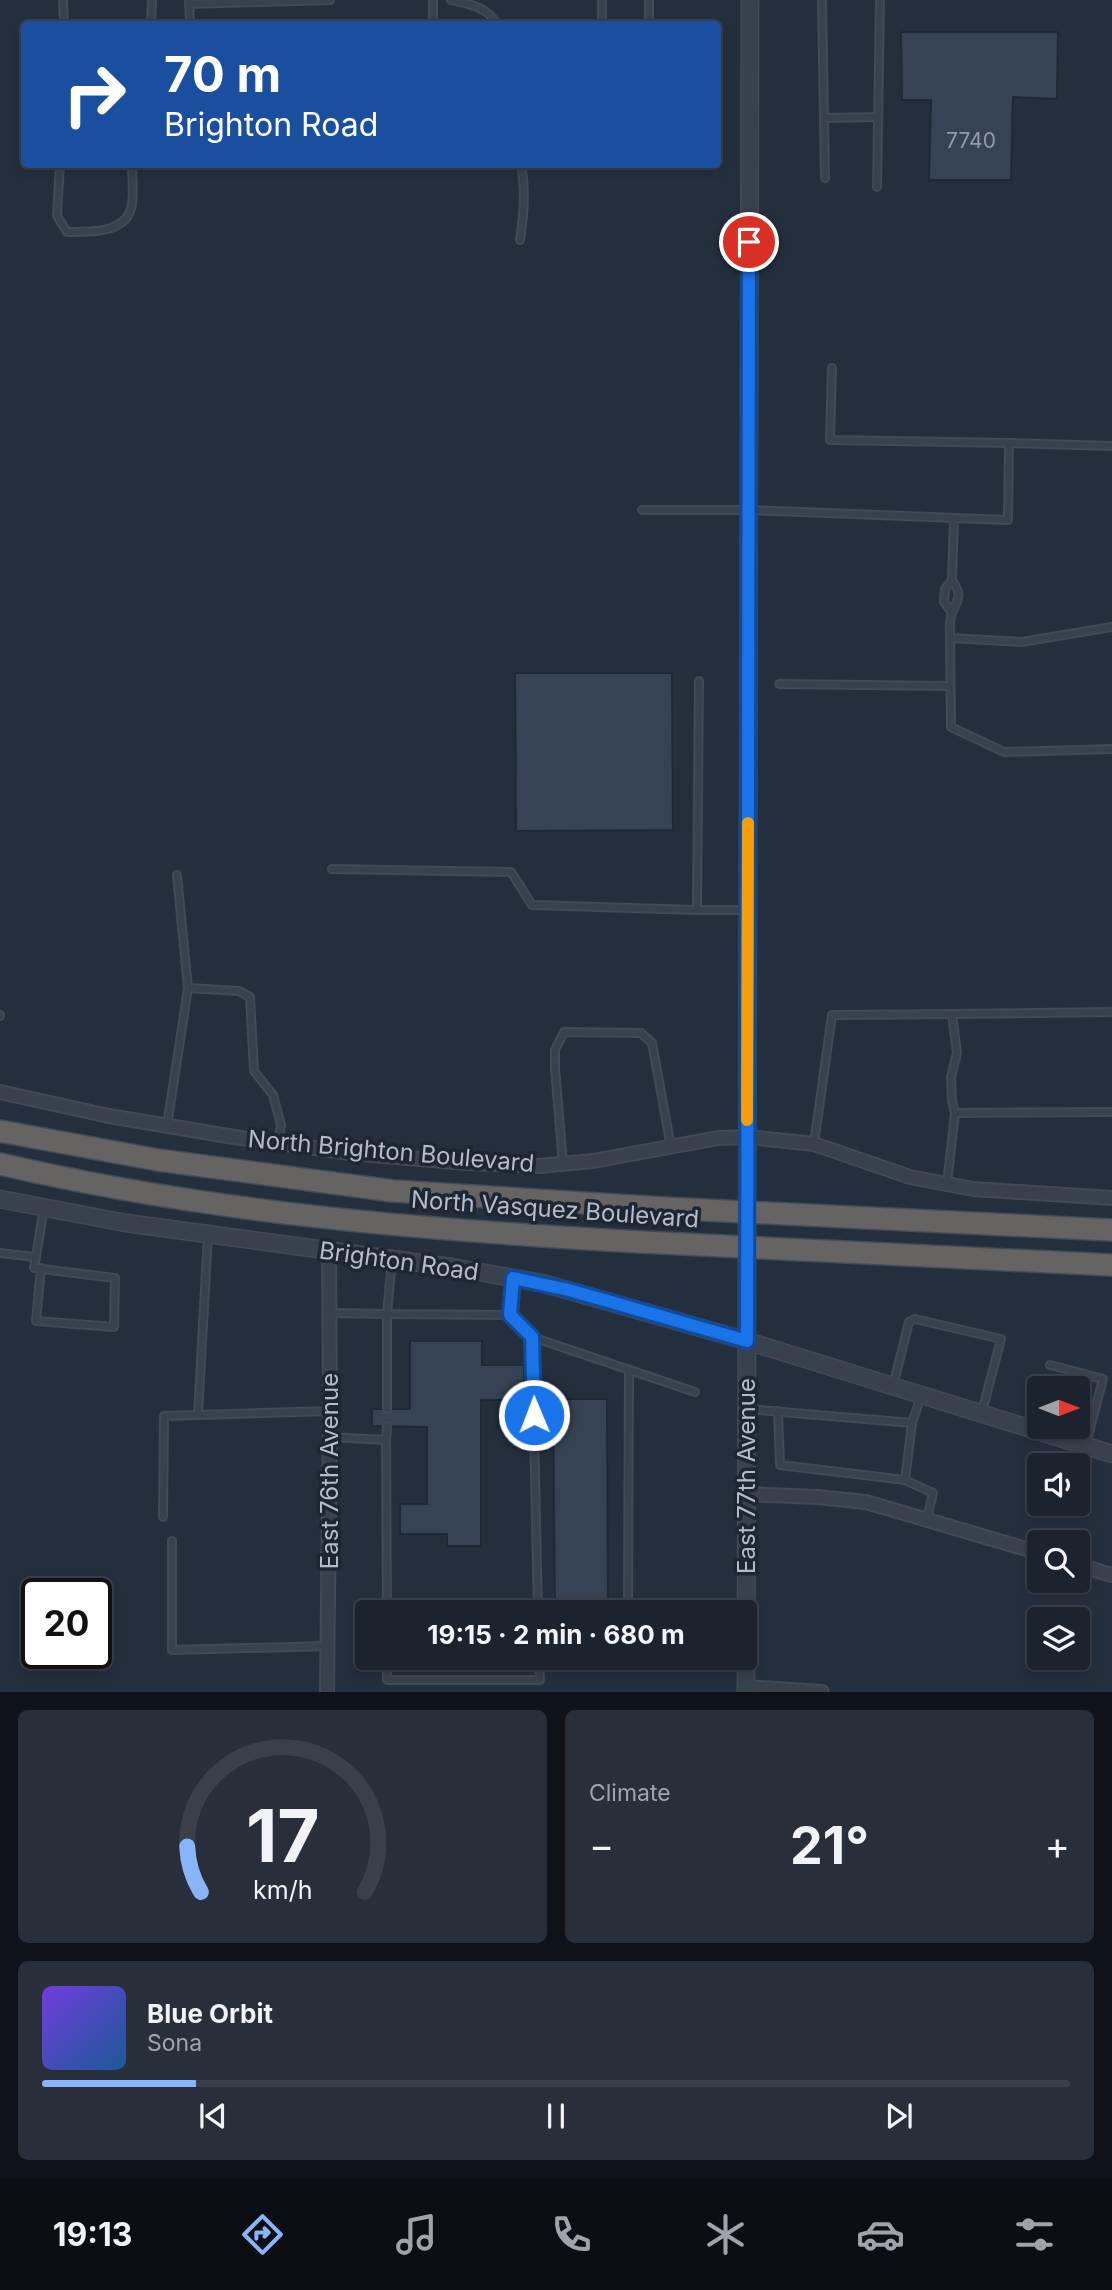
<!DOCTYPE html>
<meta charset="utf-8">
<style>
body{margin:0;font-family:Inter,sans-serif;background:#282f3a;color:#f1f3f6;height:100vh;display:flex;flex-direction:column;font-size:26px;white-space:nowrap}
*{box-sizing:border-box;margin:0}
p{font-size:23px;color:#a0a4aa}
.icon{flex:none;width:38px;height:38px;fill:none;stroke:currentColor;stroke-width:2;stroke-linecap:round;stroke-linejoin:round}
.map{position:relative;height:1692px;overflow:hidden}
.side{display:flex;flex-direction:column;gap:18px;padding:18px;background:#0f1319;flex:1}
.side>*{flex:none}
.hud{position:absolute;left:21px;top:21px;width:700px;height:147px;border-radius:7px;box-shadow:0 4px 10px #0003,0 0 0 2px #39404a;background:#1a4fa0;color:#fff;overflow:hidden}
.needle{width:46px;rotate:90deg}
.fabs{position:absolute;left:1027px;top:1376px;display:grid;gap:14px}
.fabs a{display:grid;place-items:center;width:63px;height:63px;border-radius:7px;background:#1b232e;box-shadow:0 4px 10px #0003,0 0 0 2px #39404a;font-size:35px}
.speed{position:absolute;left:21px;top:1578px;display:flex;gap:14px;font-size:35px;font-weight:700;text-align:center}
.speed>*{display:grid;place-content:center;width:91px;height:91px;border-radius:50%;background:#1b232e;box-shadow:0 4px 10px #0003,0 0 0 2px #39404a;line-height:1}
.speed .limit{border:4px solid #111;border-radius:10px;background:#fff;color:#111}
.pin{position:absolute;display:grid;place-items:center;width:60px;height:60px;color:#fff;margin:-30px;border:4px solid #fff;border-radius:50%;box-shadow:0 2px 7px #0007}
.me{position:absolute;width:77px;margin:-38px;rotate:359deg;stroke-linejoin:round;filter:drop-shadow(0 0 5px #0008)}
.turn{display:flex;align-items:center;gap:24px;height:147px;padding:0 28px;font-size:32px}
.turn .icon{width:91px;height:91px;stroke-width:2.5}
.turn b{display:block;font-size:49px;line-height:60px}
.big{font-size:52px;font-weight:700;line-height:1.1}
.side .card{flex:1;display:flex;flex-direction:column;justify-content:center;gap:10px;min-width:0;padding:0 24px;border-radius:10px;background:#282f3a}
.side .dial{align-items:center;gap:0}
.dial svg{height:182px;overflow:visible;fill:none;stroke:#39404a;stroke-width:7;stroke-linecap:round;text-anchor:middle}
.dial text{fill:#f1f3f6;stroke:none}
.song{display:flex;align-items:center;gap:21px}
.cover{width:84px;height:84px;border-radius:10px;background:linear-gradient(135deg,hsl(260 70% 55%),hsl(210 70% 35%))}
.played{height:7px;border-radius:4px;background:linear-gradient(90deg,#8ab4f8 15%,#39404a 15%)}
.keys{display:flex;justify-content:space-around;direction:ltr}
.heat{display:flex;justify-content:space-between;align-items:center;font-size:38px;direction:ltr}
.side .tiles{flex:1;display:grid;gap:18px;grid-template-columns:1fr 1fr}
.card:last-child{grid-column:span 2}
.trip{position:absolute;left:355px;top:1600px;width:402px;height:70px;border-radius:7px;background:#1b232e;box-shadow:0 4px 10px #0003,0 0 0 2px #39404a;font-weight:700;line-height:70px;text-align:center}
.tabs{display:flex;height:112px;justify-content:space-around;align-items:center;background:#0b0e12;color:#a0a4aa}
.tabs .icon{width:49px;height:49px}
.tabs .active{color:#8ab4f8}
.tabs b{font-size:32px;color:#f1f3f6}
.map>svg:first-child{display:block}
.building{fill:#364354;stroke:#1f2835;stroke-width:2}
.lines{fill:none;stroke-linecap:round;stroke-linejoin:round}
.service-casing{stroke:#414a57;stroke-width:10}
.minor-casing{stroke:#414a57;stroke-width:16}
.tertiary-casing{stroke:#414a57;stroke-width:19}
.trunk-casing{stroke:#434c59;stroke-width:24}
.service{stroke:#38414e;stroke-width:6}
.minor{stroke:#38414e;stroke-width:12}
.tertiary{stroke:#38414e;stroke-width:16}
.trunk{stroke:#656462;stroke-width:21}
.route-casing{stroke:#114b97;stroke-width:18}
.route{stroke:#1a73e8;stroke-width:12}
.slow{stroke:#f59e0b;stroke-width:12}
.labels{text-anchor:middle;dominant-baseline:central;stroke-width:7;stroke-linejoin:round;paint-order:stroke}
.number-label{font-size:21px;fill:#929caa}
.street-label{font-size:24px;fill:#b4bcc9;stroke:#1d2633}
</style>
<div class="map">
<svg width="1112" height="1692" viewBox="0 0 1112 1692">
<rect width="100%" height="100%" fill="#242f3e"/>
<g class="building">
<path d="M901 32H1058L1057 99 1013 97 1011 180H929L931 100H902Z"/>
<path d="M515 673H672L673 830 516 831Z"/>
<path d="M410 1341H482V1365H524V1400H481V1546H447V1534H400V1504H427V1427L372 1426V1409H410Z"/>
<path d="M553 1399H607L608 1612H555Z"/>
</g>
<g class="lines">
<defs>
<g id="service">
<path d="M63 0 64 24"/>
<path d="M189 0 190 24"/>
<path d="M433 0V24"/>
<path d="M451 0C470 4 487 7 497 24"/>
<path d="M602 0V24"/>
<path d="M822 0 824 118 878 117"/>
<path d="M189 4 330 0"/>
<path d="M151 24 152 0"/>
<path d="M649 24V0"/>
<path d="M824 118 825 178"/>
<path d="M60 164 57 216 67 232C90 232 128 234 132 204 134 191 132 177 132 164"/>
<path d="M877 187 880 0"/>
<path d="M520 240C524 215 526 190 521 164"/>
<path d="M832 368 830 440 1009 443"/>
<path d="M642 510H749L1008 520 1009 443 1112 446"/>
<path d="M952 613 944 602 945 589 952 580 954 518"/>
<path d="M1112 627 1022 642 950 638 951 727 1004 752 1112 749"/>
<path d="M950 638C950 631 949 619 952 613 958 598 963 596 952 580"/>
<path d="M699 681 697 910H746"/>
<path d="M779 684 950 686"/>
<path d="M332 869 511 872 532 905 697 910"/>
<path d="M188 988 239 991 250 997 254 1071 273 1095 281 1125 278 1143"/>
<path d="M1112 1012 952 1014 957 1053 951 1077 952 1101 955 1113 1112 1112"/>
<path d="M0 1015V1016"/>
<path d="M167 1126 188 988 177 875"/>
<path d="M814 1144 832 1015 952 1014"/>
<path d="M563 1163 555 1069V1050L564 1032 641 1033 652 1043 671 1147"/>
<path d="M947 1184 955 1113"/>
<path d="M0 1253 36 1257"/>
<path d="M392 1260 387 1314 510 1315"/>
<path d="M41 1268 36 1321 114 1327 115 1278 34 1268 44 1208"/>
<path d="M513 1279 510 1315 532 1337 538 1612"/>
<path d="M329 1313 387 1314V1409"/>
<path d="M532 1337 695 1392"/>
<path d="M1050 1365 1103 1379 1086 1444"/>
<path d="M893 1386 909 1322 915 1319 1001 1339 982 1412"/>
<path d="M748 1409 912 1423 921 1396"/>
<path d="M778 1411 780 1465 905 1480 912 1423"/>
<path d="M198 1415 208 1235"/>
<path d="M330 1437 386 1440 387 1612"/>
<path d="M386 1440 387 1426"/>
<path d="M905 1480 933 1493 927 1519"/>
<path d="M163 1517 164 1416 330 1411"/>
<path d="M172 1541V1650L328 1646"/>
<path d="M628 1612 629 1370"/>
<path d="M387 1657V1680H540L539 1657"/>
</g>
<g id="minor">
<path d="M0 1092 109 1116 234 1137 350 1153 467 1163 539 1166 593 1161 718 1138 747 1137 814 1144 910 1177 973 1189 1112 1198"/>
<path d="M747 1494 817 1497 866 1502 1040 1553"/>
<path d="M1078 1565 1112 1575"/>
<path d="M746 1687 822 1692"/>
<path d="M327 1692 330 1411 329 1251"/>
</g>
<g id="tertiary">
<path d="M0 1199 126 1223 451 1267 542 1283 747 1341 1112 1454"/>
<path d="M746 1692 750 0"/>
</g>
<g id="trunk">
<path d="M0 1131 158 1160 393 1191 664 1208 1112 1230"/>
<path d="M0 1164C210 1213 426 1230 641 1242 798 1250 955 1257 1112 1265"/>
</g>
</defs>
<use href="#service" class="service-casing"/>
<use href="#minor" class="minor-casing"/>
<use href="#tertiary" class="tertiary-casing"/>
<use href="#trunk" class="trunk-casing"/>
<use href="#service" class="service"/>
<use href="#minor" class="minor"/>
<use href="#tertiary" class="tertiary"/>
<use href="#trunk" class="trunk"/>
</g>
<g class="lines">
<defs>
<path id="route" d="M534 1415 532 1337 510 1315 513 1278 569 1290 747 1341 749 242"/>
</defs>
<use href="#route" class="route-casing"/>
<use href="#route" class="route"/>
<path class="slow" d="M747 1120 748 823"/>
</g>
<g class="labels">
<g class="number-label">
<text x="971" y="140">7740</text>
</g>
<g class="street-label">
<text transform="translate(391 1151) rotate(5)">North Brighton Boulevard</text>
<text transform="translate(555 1209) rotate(4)">North Vasquez Boulevard</text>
<text transform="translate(399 1261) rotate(8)">Brighton Road</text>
<text transform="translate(329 1471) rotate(-90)">East 76th Avenue</text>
<text transform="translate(746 1476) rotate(-90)">East 77th Avenue</text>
</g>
</g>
</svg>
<div class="fabs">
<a><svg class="needle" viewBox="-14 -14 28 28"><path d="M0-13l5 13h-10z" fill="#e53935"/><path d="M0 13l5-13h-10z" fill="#a0a4aa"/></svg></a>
<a><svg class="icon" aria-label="sound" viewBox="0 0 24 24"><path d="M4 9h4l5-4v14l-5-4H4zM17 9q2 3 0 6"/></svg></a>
<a><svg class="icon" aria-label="search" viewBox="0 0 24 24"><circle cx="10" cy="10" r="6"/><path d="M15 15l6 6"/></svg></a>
<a><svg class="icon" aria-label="layers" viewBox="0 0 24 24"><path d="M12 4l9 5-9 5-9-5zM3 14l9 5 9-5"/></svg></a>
</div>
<div class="speed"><div class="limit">20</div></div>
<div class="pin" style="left:749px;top:242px;background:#d93025"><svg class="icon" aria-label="arrive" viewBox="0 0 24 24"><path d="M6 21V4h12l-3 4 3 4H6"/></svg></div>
<svg class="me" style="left:534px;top:1415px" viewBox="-20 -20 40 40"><circle r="17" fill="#1a73e8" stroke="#fff" stroke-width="3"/><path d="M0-11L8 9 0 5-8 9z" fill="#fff"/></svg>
<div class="trip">19:15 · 2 min · 680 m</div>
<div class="hud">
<div class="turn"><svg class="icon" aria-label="right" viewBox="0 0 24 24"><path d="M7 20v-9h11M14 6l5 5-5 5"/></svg><div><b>70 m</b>Brighton Road</div></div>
</div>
</div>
<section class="side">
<div class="tiles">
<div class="card dial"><svg viewBox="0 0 100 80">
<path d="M14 69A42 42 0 1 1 86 69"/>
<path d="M14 69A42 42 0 0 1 8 49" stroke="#8ab4f8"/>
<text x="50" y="56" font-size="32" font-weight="700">17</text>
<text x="50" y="72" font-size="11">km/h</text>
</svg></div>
<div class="card"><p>Climate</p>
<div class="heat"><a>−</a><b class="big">21°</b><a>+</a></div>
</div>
<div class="card">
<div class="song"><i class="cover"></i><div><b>Blue Orbit</b><p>Sona</p></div></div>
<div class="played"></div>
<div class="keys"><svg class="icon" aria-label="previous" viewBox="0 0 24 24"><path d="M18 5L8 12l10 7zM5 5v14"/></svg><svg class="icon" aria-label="pause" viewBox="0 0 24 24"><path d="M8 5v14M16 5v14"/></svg><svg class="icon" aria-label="next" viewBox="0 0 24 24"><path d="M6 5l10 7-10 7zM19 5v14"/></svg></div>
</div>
</div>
</section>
<nav class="tabs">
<b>19:13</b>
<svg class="icon active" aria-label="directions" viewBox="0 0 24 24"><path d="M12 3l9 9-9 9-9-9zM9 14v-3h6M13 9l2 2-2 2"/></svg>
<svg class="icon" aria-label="music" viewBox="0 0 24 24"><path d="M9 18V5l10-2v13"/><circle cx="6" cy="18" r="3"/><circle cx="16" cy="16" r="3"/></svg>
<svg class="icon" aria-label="phone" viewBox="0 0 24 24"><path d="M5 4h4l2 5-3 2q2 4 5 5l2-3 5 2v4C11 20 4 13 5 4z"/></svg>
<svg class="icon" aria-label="climate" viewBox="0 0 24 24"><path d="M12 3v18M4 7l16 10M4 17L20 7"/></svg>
<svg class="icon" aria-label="car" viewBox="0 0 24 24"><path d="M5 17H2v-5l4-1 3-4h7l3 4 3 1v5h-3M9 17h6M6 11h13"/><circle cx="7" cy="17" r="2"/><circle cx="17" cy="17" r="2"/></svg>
<svg class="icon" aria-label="filters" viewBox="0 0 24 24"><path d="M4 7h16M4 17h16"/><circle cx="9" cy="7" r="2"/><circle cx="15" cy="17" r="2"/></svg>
</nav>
